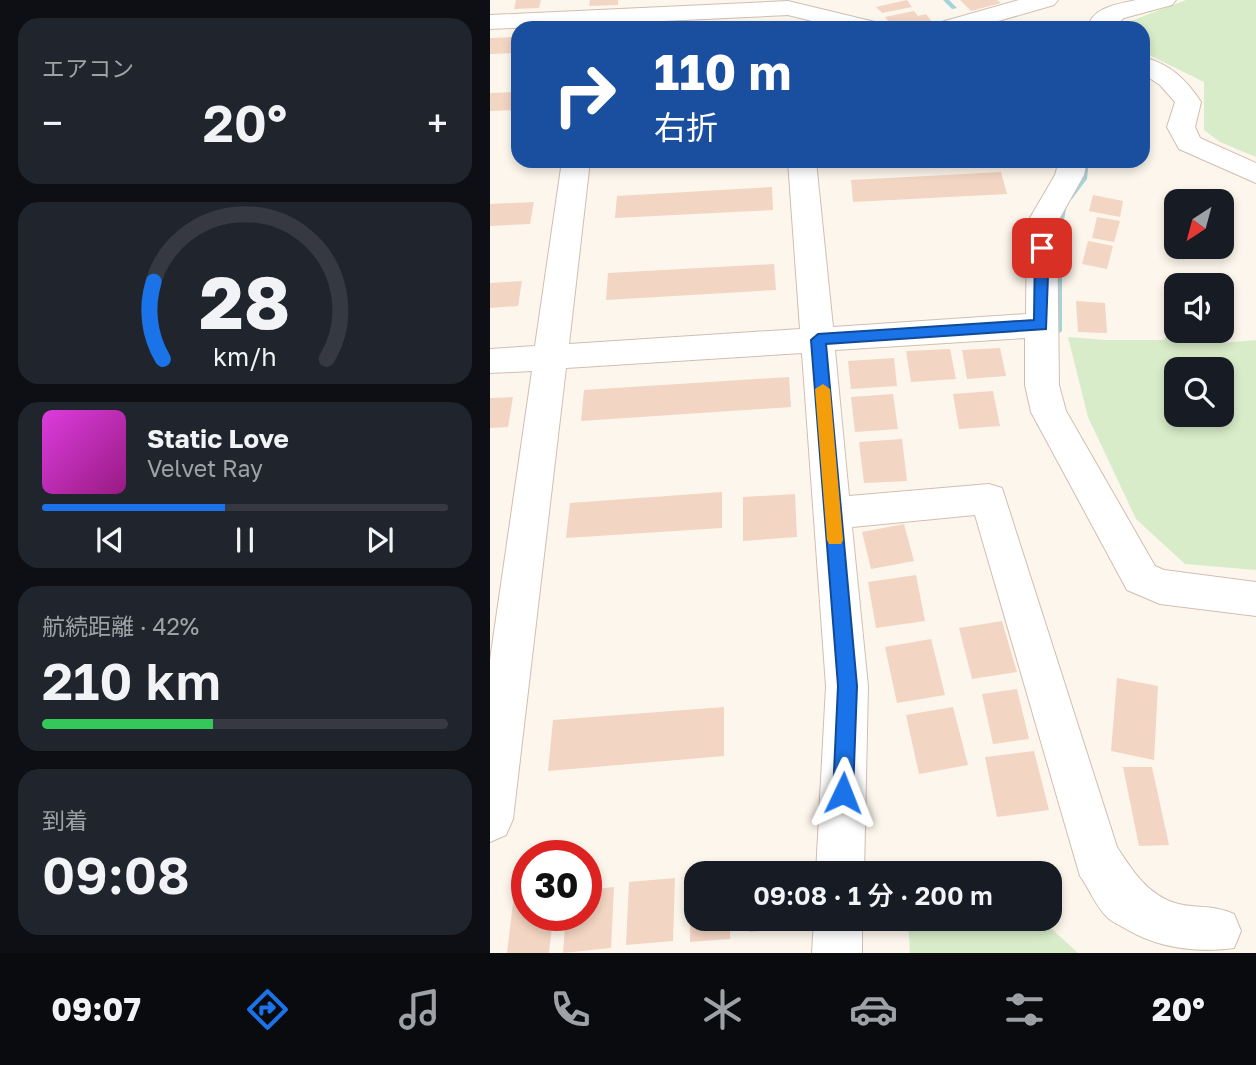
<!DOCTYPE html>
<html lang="ja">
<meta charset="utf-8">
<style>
body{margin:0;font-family:"Golos Text","Noto Sans JP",sans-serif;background:#20242c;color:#f1f3f6;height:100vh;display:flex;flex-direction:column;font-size:26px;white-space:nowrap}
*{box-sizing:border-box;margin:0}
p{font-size:23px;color:#9ea1a6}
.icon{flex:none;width:38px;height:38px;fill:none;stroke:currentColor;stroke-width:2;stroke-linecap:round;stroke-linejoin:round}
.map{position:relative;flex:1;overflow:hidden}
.side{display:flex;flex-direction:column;gap:18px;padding:18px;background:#0d0f14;width:490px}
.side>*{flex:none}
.hud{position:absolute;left:21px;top:21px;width:639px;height:147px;border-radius:21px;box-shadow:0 4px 10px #0003;background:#1a4fa0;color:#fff;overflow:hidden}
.needle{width:46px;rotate:216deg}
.tools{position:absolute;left:674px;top:189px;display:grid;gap:14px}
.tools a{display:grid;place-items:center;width:70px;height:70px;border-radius:14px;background:#171b24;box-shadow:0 4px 10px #0003;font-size:35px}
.speed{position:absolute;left:21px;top:840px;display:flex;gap:14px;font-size:35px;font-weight:700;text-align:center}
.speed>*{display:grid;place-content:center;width:91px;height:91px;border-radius:50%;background:#171b24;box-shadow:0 4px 10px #0003;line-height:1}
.speed .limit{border:10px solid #d22;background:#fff;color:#111}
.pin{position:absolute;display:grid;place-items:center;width:60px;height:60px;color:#fff;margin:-30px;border-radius:14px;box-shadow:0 4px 10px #0006}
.me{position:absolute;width:77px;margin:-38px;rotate:2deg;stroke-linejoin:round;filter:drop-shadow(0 0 5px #0008)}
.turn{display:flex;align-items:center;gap:24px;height:147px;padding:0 28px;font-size:32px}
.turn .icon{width:91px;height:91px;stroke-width:2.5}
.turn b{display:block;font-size:49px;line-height:60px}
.big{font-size:52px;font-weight:600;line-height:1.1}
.side .tile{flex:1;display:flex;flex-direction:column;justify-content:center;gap:10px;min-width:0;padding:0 24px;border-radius:21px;background:#20242c}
.side .dial{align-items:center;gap:0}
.dial svg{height:182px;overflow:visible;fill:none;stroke:#363941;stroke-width:7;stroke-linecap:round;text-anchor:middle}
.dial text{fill:#f1f3f6;stroke:none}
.song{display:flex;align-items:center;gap:21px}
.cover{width:84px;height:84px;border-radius:10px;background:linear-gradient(135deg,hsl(300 70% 55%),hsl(310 70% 35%))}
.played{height:7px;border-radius:4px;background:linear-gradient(90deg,#1a73e8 45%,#363941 45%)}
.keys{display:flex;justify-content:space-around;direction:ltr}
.heat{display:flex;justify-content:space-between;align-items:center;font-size:38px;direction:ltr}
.charge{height:10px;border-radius:5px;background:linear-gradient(90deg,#34c759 42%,#363941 0)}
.trip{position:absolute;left:194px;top:861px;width:378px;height:70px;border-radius:21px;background:#171b24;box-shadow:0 4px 10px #0003;font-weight:600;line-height:70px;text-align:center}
.tab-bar{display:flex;height:112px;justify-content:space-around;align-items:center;background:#090b0e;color:#9ea1a6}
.tab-bar .icon{width:49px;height:49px}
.tab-bar .selected{color:#1a73e8}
.tab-bar b{font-size:32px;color:#f1f3f6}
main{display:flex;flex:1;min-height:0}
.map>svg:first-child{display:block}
.green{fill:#d8ecc9;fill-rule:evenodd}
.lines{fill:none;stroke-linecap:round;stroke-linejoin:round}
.stream{fill:#a5d3da;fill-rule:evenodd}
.building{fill:#f3d5c3}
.street-casing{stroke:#d1beb0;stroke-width:2}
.street{fill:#fff;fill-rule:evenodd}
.route{fill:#1a73e8;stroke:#114b97;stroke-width:2}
.slow{fill:#f59e0b}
</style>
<main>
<section class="side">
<div class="tile"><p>エアコン</p>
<div class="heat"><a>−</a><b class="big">20°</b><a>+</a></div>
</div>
<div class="tile dial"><svg viewBox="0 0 100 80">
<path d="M14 69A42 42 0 1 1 86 69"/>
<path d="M14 69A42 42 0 0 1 10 35" stroke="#1a73e8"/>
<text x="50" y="56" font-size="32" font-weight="700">28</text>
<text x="50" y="72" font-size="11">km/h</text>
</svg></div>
<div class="tile">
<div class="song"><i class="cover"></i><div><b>Static Love</b><p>Velvet Ray</p></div></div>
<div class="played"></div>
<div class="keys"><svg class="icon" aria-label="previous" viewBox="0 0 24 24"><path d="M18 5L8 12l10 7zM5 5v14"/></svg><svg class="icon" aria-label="pause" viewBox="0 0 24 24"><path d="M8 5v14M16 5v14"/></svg><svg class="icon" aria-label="next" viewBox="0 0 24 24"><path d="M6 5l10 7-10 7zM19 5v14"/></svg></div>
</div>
<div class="tile"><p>航続距離 · 42%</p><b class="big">210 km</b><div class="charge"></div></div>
<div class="tile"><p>到着</p><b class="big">09:08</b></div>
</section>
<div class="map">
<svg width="766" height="953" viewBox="0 0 766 953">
<rect width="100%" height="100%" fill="#fdf6ec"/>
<g class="green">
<path d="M696 0H766V157L730 142 714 130V82L653 52V28H634L633 24Z"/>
<path d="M686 320V331H715L731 343 766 340V570L695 564 646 519 598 417 578 337 615 340H674ZM686 369H732V415H686Z"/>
<path d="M418 919H551L588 953H420Z"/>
</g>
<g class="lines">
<g class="stream">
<path d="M453 0H459L467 8 462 9Z"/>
<path d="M593 161H599L597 179 582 199H578V195L591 179Z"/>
<path d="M570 207H574L576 209 572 232V331L568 334 564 331V232Z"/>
</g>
</g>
<g class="building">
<path d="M26 0H51L49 8 24 9Z"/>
<path d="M100 0H128V5L99 6Z"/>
<path d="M417 0 422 7 392 13 386 7Z"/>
<path d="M470 0H507L511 3 481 11Z"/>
<path d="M424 11 428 16 436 14 442 22 420 27 416 23 402 26 395 17Z"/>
<path d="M28 37V53L0 54V38Z"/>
<path d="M28 92V110L0 111V93Z"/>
<path d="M511 172 517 194 363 202 361 180Z"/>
<path d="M282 187 283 210 125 218 127 196Z"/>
<path d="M603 195 633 201 630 217 599 211Z"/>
<path d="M44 202 40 224 0 226V204Z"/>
<path d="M607 217 630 221 624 242 602 238Z"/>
<path d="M598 241 623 246 617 269 592 264Z"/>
<path d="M284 264 286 290 116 300 118 273Z"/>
<path d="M32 281 28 306 0 308V283Z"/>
<path d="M586 301 615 303 617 333 588 332Z"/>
<path d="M510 348 516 376 477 379 472 350Z"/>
<path d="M460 349 466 379 421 382 416 351Z"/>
<path d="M404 358 407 386 361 389 358 361Z"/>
<path d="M299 377 301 407 91 421 94 390Z"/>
<path d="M503 391 510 426 469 429 463 394Z"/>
<path d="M403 394 408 429 365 432 361 397Z"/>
<path d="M23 397 18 427 0 428V398Z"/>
<path d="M412 439 417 481 374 483 369 442Z"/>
<path d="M232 492V528L76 538 80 503Z"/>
<path d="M305 494 307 537 253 541V497Z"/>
<path d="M414 524 424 561 381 569 372 532Z"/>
<path d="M426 575 435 621 386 628 378 582Z"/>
<path d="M512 621 527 672 482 679 469 628Z"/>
<path d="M441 639 455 695 407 703 395 647Z"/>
<path d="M627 678 668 686 664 760 621 751Z"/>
<path d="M527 689 539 739 503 744 492 694Z"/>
<path d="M234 707V756L58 771 63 720Z"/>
<path d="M463 707 478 765 429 774 416 715Z"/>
<path d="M544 751 559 810 507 817 495 757Z"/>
<path d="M633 767H662L679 845 649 846Z"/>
<path d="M201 877H206V919H240V939L200 942Z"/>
<path d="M185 878 183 941 136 945 139 882Z"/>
<path d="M124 887 121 948 73 953 76 915H96V890Z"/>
<path d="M37 894V915H63L59 953H17L24 895Z"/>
<path d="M259 919H311L312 927 259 932Z"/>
</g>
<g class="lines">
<defs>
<g id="street">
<path d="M529 0H568L564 5 484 28H445L448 23Z"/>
<path d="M646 0H686L682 5 634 18 622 28H598C601 7 629 4 646 0Z"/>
<path d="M298 1 389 23 392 28H350L298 15 0 29V15Z"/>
<path d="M653 57C680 64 696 79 711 102L705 127 710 138 766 163V183L689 149 677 127 685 102 670 85 653 74Z"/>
<path d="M72 161H100L79 344 310 329 298 161H326L343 327 536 314 537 223 565 175 569 161H597L594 175 567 223 569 385 576 411 665 566 674 570 766 582V616L670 604 637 590 541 412 535 385V338L345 350 359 496 499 484 512 488 627 847C642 870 657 894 685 903 705 909 722 904 744 914L751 931 744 948C706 953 668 948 636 929 630 925 622 922 617 917 606 907 599 888 590 876L485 515 362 527 378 686 374 873H326L336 686 312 353 76 368 23 819 16 835 0 842V660L42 371 0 373V349L45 346Z"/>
<path d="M324 919H372V953H322Z"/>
</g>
</defs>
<use href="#street" class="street-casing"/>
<use href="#street" class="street"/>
</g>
<path class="route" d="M552 244 559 248 556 329 336 344 367 686 363 793 360 800 353 803 346 800 343 793 348 686 321 340 328 334 544 320 545 248Z"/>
<path class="slow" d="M333 384 340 389 353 540 351 544H339L337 540 325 389Z"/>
</svg>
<div class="tools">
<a><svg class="needle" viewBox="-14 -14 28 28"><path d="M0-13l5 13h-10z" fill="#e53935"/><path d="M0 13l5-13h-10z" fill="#9ea1a6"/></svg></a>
<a><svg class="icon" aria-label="sound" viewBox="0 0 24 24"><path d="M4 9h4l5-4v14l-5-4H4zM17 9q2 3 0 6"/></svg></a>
<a><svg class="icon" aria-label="search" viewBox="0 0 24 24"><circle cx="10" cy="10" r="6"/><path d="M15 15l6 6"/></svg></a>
</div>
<div class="speed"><div class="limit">30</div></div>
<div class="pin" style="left:552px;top:248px;background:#d93025"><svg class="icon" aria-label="arrive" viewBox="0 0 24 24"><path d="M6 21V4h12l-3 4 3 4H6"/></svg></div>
<svg class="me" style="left:353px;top:793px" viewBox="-20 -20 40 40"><path d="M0-17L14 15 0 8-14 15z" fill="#1a73e8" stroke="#fff" stroke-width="4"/></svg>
<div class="trip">09:08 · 1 分 · 200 m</div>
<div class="hud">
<div class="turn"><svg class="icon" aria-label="right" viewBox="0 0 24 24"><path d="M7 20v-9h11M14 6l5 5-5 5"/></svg><div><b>110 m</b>右折</div></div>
</div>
</div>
</main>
<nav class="tab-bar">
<b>09:07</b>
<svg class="icon selected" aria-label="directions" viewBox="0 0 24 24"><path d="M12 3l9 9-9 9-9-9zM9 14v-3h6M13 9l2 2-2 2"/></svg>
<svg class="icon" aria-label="music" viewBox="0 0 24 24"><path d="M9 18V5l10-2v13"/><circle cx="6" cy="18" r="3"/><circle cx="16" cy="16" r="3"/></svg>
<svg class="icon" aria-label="phone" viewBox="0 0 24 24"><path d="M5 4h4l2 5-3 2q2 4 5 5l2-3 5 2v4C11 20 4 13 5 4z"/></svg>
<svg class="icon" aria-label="climate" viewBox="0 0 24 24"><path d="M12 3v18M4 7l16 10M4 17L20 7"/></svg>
<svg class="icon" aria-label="car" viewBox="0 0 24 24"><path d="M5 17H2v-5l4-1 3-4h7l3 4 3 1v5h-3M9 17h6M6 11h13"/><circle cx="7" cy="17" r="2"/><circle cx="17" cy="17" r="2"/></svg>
<svg class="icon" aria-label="filters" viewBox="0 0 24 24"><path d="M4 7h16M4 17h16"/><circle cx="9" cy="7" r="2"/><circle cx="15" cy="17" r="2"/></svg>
<b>20°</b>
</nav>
